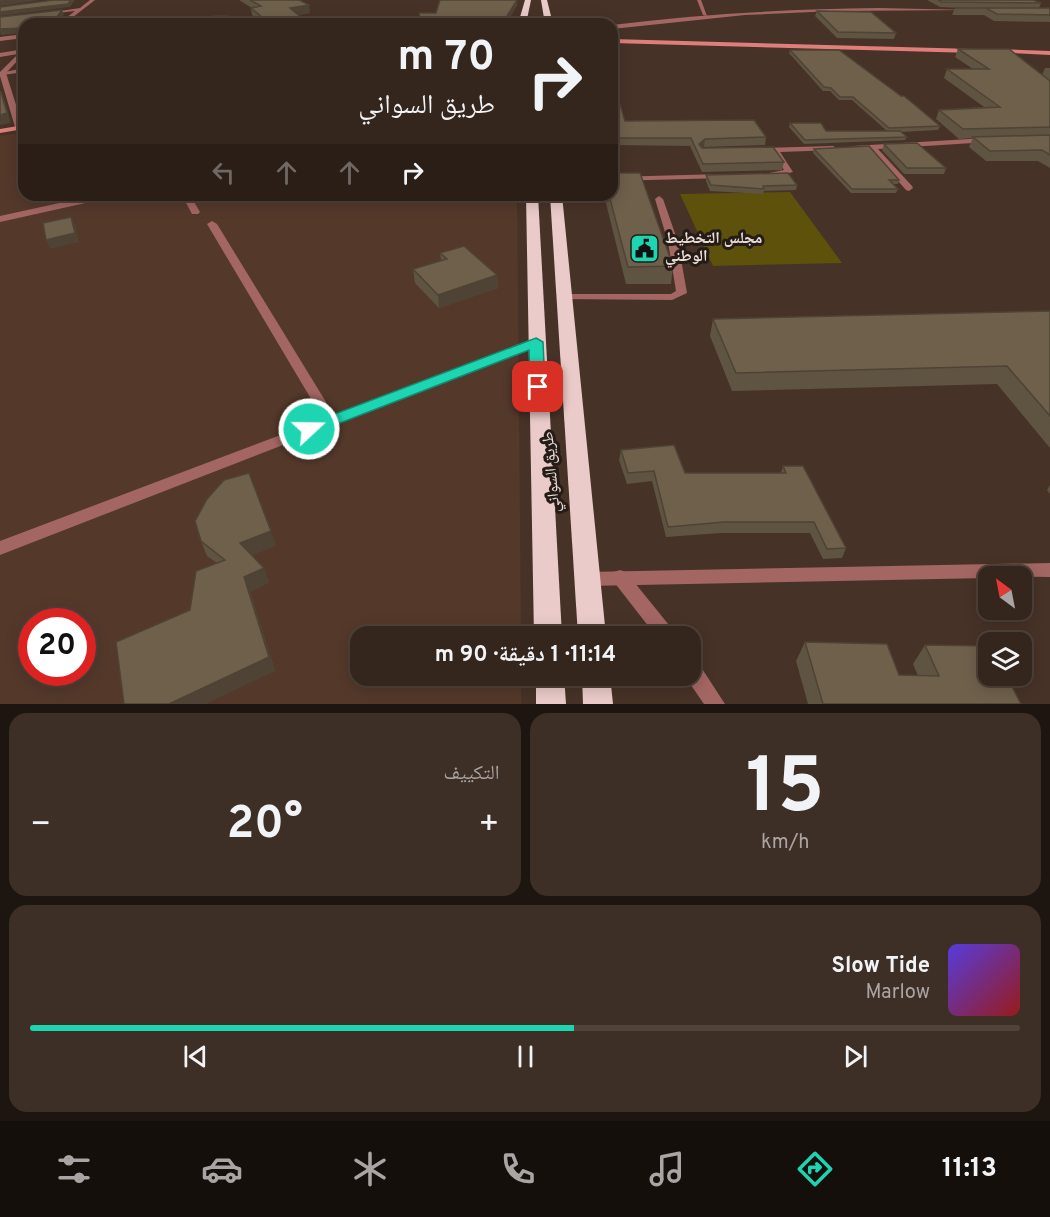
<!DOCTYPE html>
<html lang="ar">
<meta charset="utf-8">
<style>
body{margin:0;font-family:Overpass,"Noto Naskh Arabic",sans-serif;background:#3d2e26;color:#f1f3f6;direction:rtl;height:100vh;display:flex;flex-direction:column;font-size:22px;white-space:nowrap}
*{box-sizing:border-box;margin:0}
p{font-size:20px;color:#aaa5a4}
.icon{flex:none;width:33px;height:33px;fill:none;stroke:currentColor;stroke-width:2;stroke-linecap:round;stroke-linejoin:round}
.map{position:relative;height:704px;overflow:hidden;direction:ltr}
.drawer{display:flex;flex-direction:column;gap:9px;padding:9px;background:#1d1510;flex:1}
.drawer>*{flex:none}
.guide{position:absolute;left:18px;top:18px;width:600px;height:183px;border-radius:18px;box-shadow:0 3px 15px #0003,0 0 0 2px #4f433b;direction:rtl;background:#35261d;color:#f1f3f6;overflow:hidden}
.needle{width:39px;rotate:328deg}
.controls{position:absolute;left:978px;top:566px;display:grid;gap:12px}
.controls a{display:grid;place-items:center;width:54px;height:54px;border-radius:12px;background:#35261d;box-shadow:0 3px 15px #0003,0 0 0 2px #4f433b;font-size:30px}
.speed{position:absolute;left:18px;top:608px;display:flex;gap:12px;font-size:30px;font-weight:700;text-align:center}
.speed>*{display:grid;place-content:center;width:78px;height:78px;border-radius:50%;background:#35261d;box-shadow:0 3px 15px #0003,0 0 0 2px #4f433b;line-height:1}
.speed .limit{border:9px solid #d22;background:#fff;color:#111}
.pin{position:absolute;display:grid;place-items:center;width:51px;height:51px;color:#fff;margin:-26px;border-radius:12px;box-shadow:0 3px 9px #0006}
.me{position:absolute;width:66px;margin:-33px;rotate:69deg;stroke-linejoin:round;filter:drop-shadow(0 0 4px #0008)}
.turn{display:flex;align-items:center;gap:21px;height:126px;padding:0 24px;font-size:27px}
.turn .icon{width:78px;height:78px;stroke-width:2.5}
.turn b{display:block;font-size:42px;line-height:51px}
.lanes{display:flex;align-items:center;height:57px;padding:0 24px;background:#0003;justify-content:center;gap:30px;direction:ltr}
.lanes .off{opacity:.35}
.big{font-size:45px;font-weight:700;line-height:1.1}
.drawer .card{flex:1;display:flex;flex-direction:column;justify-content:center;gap:9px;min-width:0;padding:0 21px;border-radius:18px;background:#3d2e26}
.drawer .dial{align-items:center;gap:0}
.dial b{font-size:78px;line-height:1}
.song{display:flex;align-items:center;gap:18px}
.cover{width:72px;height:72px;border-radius:9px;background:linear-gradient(135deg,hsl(250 70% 55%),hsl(0 70% 35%))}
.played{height:6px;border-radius:3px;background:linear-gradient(90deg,#1dd5b1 55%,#4f433b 55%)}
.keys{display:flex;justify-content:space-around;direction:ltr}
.heat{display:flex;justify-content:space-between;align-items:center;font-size:33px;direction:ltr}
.drawer .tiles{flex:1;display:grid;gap:9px;grid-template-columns:1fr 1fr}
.card:last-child{grid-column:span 2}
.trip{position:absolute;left:350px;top:626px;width:351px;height:60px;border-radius:18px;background:#35261d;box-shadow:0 3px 15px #0003,0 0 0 2px #4f433b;font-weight:700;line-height:60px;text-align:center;direction:rtl}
.tab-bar{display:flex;height:96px;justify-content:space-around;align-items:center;background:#150f0c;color:#aaa5a4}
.tab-bar .icon{width:42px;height:42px}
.tab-bar .active{color:#1dd5b1}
.tab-bar b{font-size:27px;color:#f1f3f6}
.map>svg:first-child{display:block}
.built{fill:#54392b;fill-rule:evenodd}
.green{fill:#5d510c}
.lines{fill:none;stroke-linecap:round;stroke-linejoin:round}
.lane{fill:#a36663;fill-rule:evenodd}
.street{fill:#a36663;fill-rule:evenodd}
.secondary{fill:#df7e7a;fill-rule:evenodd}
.highway{fill:#eacbc9;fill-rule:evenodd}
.wall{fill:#5f5341}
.shaded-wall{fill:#4e4335}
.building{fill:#6f604c;stroke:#4e4335;stroke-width:1.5}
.route{fill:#1dd5b1;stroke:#138a73;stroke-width:1.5}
.labels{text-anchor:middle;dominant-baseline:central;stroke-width:6;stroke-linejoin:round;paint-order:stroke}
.poi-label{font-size:16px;font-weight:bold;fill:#e9dbd5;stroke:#261c17;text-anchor:start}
.street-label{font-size:16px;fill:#e9dbd5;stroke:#261c17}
</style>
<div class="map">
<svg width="1050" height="704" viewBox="0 0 1050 704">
<rect width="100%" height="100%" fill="#473227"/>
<path class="built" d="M24 132V195H517L521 636H360V675H521V704H0V136ZM32 621H82V672H32Z"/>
<path class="green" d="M790 192 842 263 713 266 680 194Z"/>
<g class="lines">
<g class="lane">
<path d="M697 0H701L707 16 703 15Z"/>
<path d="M24 68V72L3 75 0 73Z"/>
<path d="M659 196 663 199 678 242 687 293 672 300 560 299 559 297 560 295 564 294H671L676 291 668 242 655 199Z"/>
<path d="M212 221 217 224 334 415 532 339 536 338 542 342 540 345 0 555V541L323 419 207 224Z"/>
<path d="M620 570 626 572 673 630 676 636H656L614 582 612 577 614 572Z"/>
<path d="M690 658 697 661 725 704H704L684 675H690Z"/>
</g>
<g class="street">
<path d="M90 0H95L64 24H58L75 11 49 14 47 13 80 8Z"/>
<path d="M879 8 970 10 834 11 745 15 612 29V25C701 14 789 9 879 8Z"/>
<path d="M24 34V38L0 41V37Z"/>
<path d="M24 49V54L6 73 23 127 19 129 15 127 0 76V72L18 54 0 57V53Z"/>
<path d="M986 138H989V142L878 149 912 186 913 188 909 191 906 190 870 149 853 150 849 148 853 146Z"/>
<path d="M833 146 837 148 836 150 780 152 793 172 772 177 768 175 769 173 784 170 773 152H760L756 150 760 148Z"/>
<path d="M722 174 726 176 725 178 612 181V177Z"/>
<path d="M96 195H112L108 198 0 222V216Z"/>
<path d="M182 195H190L200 212 198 214H192Z"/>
<path d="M1050 563V577L988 576V578L587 586 581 584 579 579 581 574 587 572Z"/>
</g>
<g class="secondary">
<path d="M612 39 974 49 977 51 974 53 612 43Z"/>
<path d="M997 49 1050 51V55L995 52Z"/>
<path d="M24 125V129L0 133V129Z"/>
</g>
<g class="highway">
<path d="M525 0H531L526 24H518Z"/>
<path d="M541 0H547L553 24H545Z"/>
<path d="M526 195H538L562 636H534Z"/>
<path d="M550 195H562L606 636H578Z"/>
<path d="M536 675H564L566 704H536Z"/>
<path d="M582 675H610L613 704H583Z"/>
</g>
</g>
<g class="wall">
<path d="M239 0H299L310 13 298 15 309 24H263L252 15 251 8H252Z"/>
<path d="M927 0H1033L1041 3 1039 8H1050V22L994 21 984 15H952L955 8H962L940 7Z"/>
<path d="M817 11 896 33 894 39 837 38 815 16Z"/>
<path d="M958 49 1042 75 1045 68H1050V168L1038 161H986L969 147 973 138 959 139 936 119 939 110 984 107 944 78 947 69H973L955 57Z"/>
<path d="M790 50 940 126 938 130 901 132 907 137 905 140 804 144 789 127 790 123 826 131H887L852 100H839L830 91H823L789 53Z"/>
<path d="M612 91 625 121 766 137 765 145 704 147 703 148 784 162 782 170 702 172 690 146 612 145Z"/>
<path d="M884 144 946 168 944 174H904L882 150Z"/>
<path d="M814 149 899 180 898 184H893L898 189 896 193H851L813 153Z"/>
<path d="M706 175 797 185 796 190 764 191 763 194 710 191 706 181Z"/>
<path d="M604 195H612L673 266 671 284H626Z"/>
<path d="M440 253 497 275 498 288 439 308 415 283 413 269 441 261Z"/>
<path d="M1050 311V448L997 384 732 391 710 336 713 319Z"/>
<path d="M621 450 685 473H781L783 466 846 548 842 558 823 559 810 533H721L666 537 652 481 627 484 619 460Z"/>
<path d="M1050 485V494L1047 490Z"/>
<path d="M201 541 276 545 252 555 269 582 250 592 275 671 190 610 217 563 207 556Z"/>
<path d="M805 642 899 675 918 676 913 664 925 645 1021 704H808L796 661Z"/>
</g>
<g class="shaded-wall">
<path d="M15 0H40L0 6V2Z"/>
<path d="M71 0H75L70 7 0 16V12Z"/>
<path d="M517 0V6L506 24H502Z"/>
<path d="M309 5 310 13 291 15 290 8Z"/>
<path d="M62 10 64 15 57 24H52Z"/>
<path d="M285 20 286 24H270L269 23Z"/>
<path d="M24 28V33L1 35 0 32V29Z"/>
<path d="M1 92 5 101 11 123 0 125Z"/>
<path d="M705 139 704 147 698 152 699 144Z"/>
<path d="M71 217 75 225 79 242 50 249 46 240Z"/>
<path d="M497 275 498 288 439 308 438 295Z"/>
<path d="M271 531 276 545 245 558 240 543Z"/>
<path d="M264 568 269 582 250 592 275 671 206 704H169L244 577Z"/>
</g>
<g class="building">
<path d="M0 0H15L0 2Z"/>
<path d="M54 0H71L68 4 0 12V7Z"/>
<path d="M250 0H299L309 5 290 8 309 24H292L285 20 269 23 251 8 261 6Z"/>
<path d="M440 0H517L502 24H421L419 13H436Z"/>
<path d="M938 0H1033L1041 3 942 2Z"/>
<path d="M955 8H1050V15L997 14 986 8Z"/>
<path d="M62 10 52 24H24V28L0 29V17Z"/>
<path d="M817 11 871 12 896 33 838 32Z"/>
<path d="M216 16H228L238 19 245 24H152Z"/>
<path d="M958 49H1009L1050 81V127L963 129 939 110 1000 107 947 69H989Z"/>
<path d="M790 50H839L901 96H904L940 126 889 128 853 97H840L831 88 824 87Z"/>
<path d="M612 91H616L625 121 754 120 766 137 705 139 699 144 702 148 773 147 784 162 703 164 691 138H612Z"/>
<path d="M0 92H1L7 113 0 115Z"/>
<path d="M790 123H821L826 131H900L907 137 805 140Z"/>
<path d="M1050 135V155L1042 150 990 151 973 137Z"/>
<path d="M917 143 946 168H907L884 144Z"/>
<path d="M869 146 899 180H889L898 189H852L814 149Z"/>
<path d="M612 173H640L673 266 628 267 609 195H612Z"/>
<path d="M788 173 797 185 763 186 764 189 711 185 706 175Z"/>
<path d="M71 217 75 233 46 240 43 223Z"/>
<path d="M464 246 497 275 438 295 413 269 447 259 440 253Z"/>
<path d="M1050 311V416L1007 366 736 373 713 319Z"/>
<path d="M674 445 685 473H786L783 466H803L846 548 827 549 814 522H724L668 527 654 471 628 473 621 450Z"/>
<path d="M249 473 271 531 240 543 264 568 244 577 269 657 169 704H124L116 642 190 610 196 571 225 560 201 541 195 521 207 499 224 480Z"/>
<path d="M805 642 887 644 899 675 939 676 925 645 988 646V675H1006L1021 704H823Z"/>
</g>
<path class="route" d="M536 338 543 342 545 387 543 391 538 392 530 387 529 350 314 433H303L301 429 303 426Z"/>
<defs>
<symbol id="civic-square" viewBox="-11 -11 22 22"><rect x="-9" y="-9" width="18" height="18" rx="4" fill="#1dd5b1" stroke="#261c17"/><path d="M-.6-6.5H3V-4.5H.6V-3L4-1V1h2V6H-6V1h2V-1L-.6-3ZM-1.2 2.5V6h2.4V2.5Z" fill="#111"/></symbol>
</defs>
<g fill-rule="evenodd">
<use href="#civic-square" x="628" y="232" width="33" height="33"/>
</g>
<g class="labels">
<g class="poi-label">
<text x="665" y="239">مجلس التخطيط<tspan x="665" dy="18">الوطني</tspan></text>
</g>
<g class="street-label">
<text transform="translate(552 472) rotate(-95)">طريق السواني</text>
</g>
</g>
</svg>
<div class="controls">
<a><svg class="needle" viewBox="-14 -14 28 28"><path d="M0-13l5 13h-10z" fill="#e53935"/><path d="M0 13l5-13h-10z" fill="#aaa5a4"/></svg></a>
<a><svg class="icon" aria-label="layers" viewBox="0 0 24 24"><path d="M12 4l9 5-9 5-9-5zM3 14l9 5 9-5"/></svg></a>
</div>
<div class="speed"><div class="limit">20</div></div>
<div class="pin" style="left:538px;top:387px;background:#d93025"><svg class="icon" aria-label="arrive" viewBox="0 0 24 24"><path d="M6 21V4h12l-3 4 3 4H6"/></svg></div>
<svg class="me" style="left:309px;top:429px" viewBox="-20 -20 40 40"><circle r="17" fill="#1dd5b1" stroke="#fff" stroke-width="3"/><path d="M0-11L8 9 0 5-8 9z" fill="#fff"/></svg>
<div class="trip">11:14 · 1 دقيقة · 90 m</div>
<div class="guide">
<div class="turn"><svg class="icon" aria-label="right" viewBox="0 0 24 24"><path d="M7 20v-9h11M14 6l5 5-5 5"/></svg><div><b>70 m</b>طريق السواني</div></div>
<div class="lanes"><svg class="icon off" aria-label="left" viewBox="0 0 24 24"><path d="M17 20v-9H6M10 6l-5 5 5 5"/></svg><svg class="icon off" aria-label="ahead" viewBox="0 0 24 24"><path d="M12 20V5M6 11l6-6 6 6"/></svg><svg class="icon off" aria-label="ahead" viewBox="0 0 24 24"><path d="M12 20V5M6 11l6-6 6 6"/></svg><svg class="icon" aria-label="right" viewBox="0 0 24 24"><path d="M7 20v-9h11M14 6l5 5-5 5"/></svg></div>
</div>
</div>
<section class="drawer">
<div class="tiles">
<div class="card dial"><b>15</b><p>km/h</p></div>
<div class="card"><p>التكييف</p>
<div class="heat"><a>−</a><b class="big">20°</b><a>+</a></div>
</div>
<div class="card">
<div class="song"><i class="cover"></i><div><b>Slow Tide</b><p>Marlow</p></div></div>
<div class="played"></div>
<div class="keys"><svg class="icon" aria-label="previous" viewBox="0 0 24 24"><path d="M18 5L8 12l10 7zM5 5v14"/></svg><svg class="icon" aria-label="pause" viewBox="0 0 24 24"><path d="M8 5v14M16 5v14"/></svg><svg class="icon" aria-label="next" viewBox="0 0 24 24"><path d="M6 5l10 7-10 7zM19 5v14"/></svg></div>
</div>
</div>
</section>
<nav class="tab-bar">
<b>11:13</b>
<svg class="icon active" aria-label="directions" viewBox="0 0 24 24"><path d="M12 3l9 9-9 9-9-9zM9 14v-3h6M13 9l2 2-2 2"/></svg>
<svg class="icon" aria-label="music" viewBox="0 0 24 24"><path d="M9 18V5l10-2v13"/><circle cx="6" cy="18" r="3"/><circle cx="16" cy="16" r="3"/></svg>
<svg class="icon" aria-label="phone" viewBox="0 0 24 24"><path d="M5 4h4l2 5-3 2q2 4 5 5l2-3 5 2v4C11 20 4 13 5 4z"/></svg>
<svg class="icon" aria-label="climate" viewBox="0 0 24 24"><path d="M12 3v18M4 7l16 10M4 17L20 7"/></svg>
<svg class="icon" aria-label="car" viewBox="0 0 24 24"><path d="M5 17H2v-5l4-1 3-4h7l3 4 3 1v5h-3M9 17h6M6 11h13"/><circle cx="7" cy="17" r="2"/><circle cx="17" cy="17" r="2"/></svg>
<svg class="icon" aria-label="filters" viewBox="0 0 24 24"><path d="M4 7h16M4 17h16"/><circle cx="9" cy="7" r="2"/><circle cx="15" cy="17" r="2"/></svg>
</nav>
